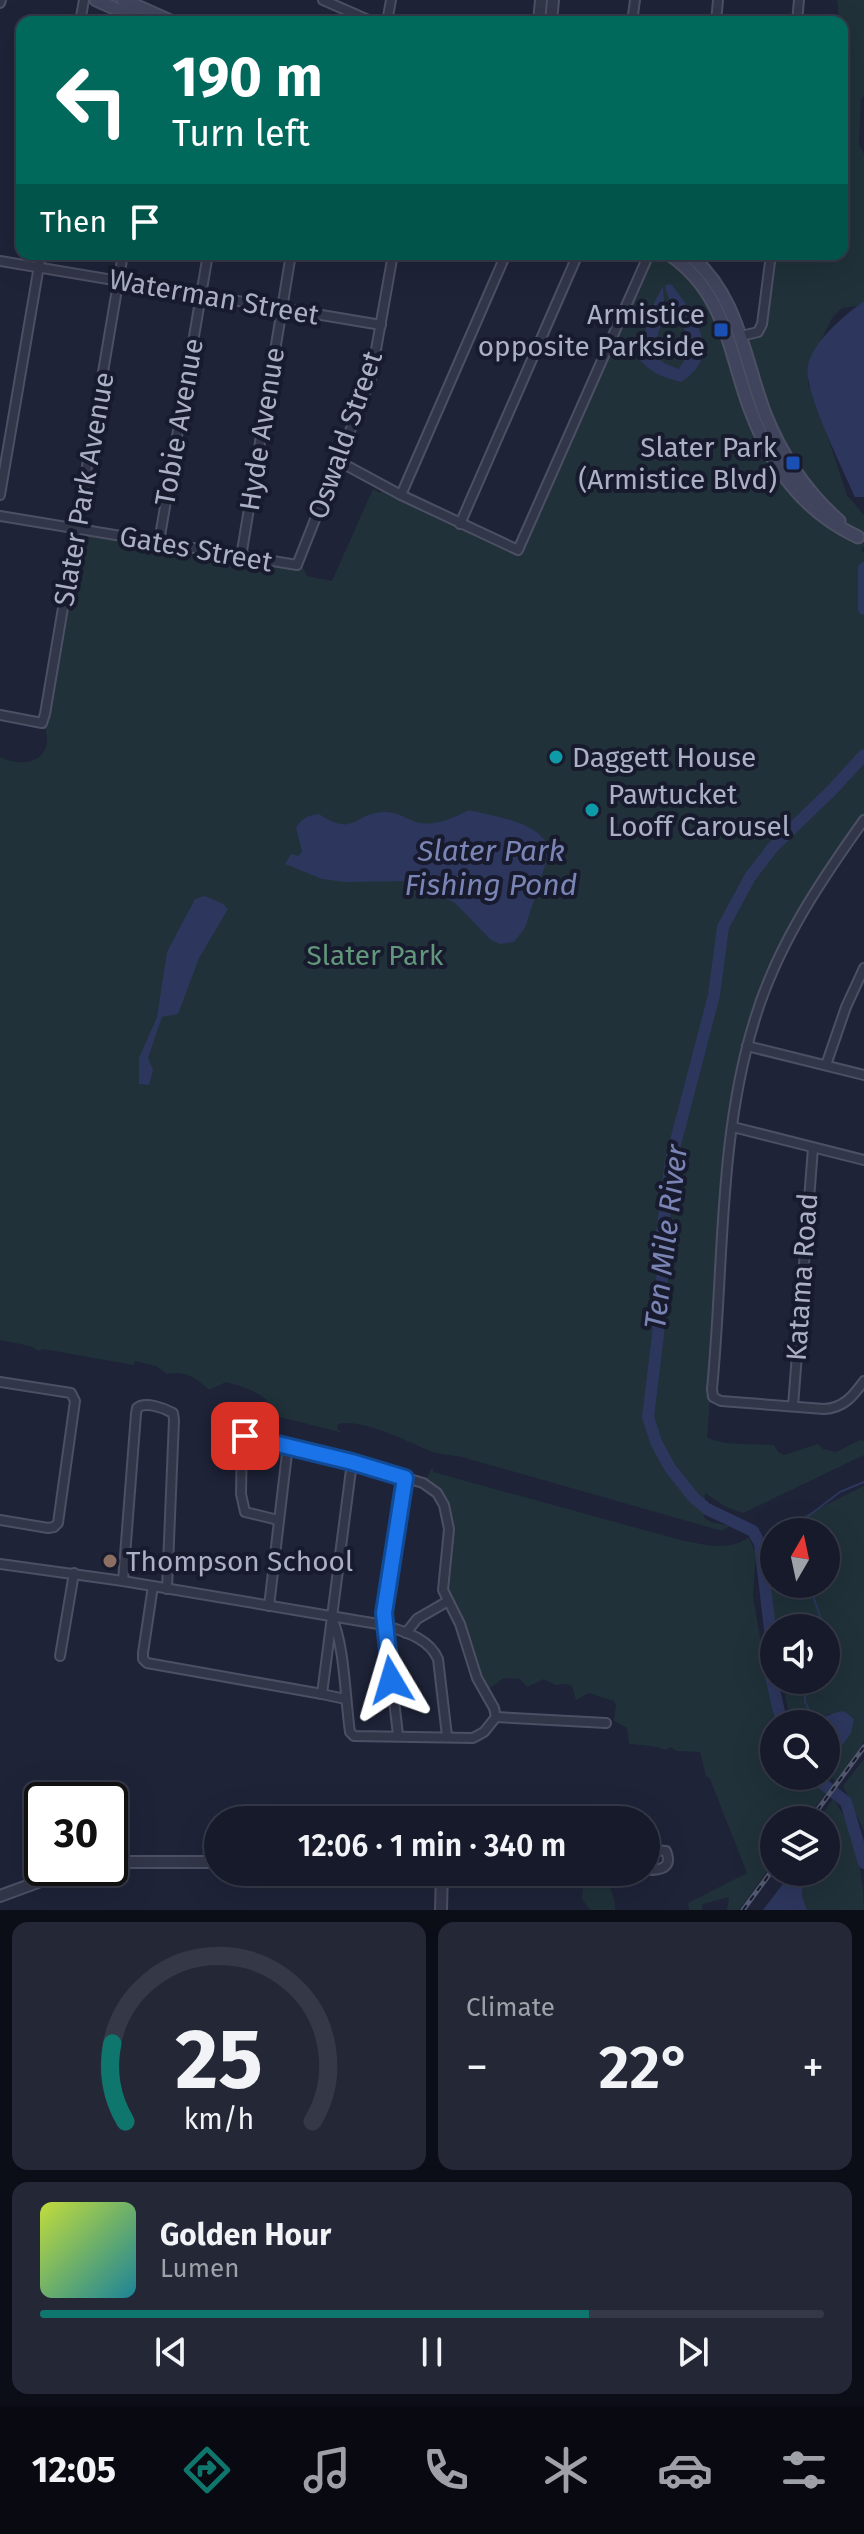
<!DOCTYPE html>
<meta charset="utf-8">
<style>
body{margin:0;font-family:"Fira Sans",sans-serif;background:#232736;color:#f1f3f6;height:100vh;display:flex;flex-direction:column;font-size:30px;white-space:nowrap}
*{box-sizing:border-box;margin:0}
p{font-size:26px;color:#9ea1a8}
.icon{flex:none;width:44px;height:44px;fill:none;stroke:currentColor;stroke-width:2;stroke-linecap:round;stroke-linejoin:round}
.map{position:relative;height:1910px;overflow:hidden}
.drawer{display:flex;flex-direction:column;gap:12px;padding:12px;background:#0c0e17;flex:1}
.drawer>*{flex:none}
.top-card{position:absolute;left:16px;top:16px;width:832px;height:244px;border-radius:16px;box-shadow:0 8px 32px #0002,0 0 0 2px #353847;background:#00695c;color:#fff;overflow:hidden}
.needle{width:52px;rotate:9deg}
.fabs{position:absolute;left:760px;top:1518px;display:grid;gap:16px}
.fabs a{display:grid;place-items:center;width:80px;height:80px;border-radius:50%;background:#161a2a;box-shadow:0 8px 32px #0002,0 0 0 2px #353847;font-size:40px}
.speed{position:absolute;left:24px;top:1782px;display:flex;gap:16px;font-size:40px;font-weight:700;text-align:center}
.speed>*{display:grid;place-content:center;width:104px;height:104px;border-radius:50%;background:#161a2a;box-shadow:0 8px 32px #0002,0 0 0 2px #353847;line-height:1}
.speed .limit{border:4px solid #111;border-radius:12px;background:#fff;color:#111}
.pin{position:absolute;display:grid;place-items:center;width:68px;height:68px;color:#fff;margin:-34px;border-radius:16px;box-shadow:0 4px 12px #0006}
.me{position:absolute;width:88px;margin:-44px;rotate:353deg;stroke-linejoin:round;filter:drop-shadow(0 0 6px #0008)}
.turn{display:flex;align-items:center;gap:28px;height:168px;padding:0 24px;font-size:36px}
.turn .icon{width:104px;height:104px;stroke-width:2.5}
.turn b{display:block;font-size:56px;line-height:68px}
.then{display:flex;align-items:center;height:76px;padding:0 24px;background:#0003;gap:16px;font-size:30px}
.big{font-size:60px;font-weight:600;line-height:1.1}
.drawer .tile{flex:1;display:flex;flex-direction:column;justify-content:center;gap:12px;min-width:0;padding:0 28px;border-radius:16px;background:#232736}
.drawer .dial{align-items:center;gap:0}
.dial svg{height:208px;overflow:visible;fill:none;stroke:#353847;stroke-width:7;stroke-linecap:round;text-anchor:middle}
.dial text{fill:#f1f3f6;stroke:none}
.song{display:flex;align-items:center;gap:24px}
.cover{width:96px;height:96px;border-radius:12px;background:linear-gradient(135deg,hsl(70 70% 55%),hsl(190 70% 35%))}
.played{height:8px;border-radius:4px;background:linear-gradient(90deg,#0f766e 70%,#353847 70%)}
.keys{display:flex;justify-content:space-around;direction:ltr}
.heat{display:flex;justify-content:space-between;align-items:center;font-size:44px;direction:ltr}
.drawer .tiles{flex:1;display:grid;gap:12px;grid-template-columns:1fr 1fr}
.tile:last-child{grid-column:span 2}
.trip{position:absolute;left:204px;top:1806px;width:456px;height:80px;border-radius:40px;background:#161a2a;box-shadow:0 8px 32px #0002,0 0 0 2px #353847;font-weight:600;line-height:80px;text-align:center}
.dock{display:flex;height:128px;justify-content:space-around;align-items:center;background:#090a11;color:#9ea1a8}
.dock .icon{width:56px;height:56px}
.dock .on{color:#0f766e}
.dock b{font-size:36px;color:#f1f3f6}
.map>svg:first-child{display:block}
.green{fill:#203139;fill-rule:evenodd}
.water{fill:#2d365d}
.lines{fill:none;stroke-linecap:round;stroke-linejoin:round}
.stream{stroke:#2d365d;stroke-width:2}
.river{stroke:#2d365d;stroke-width:12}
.minor-casing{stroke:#4d5064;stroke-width:12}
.tertiary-casing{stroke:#4d5064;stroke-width:14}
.secondary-casing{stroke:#4d5064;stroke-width:15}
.minor{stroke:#323649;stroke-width:8}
.tertiary{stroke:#323649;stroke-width:10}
.secondary{stroke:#40445c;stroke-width:11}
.rail-casing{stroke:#535970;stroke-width:5}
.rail{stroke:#181b2d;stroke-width:2;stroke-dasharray:6;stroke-linecap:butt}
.route-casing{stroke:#114b97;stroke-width:20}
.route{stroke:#1a73e8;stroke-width:14}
.transit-dot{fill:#1a4fb4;stroke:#181b2d;stroke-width:3}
.culture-dot{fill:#0f9aa8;stroke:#181b2d;stroke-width:3}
.education-dot{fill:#8d6e63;stroke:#181b2d;stroke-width:3}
.labels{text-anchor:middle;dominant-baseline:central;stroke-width:8;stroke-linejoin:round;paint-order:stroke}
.street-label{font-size:28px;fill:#acb0c6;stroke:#181b2d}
.poi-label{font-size:28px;fill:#acb0c6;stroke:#181b2d;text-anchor:start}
.park-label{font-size:28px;fill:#62977b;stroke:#181b2d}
.water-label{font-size:30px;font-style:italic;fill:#7a85b5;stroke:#181b2d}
</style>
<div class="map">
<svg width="864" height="1910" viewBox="0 0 864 1910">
<rect width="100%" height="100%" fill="#1e2338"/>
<g class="green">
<path d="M837 0H864V96L861 99 859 145 864 154V305L842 308 832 318 810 362 808 385 822 409 827 435 847 495 864 515V546L861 550 864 553V822L813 893 770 977 735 1105 707 1437C725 1447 752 1443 774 1445L778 1452 784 1455 818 1444 823 1449 836 1452 860 1440 864 1441V1455L743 1513 724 1506 705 1493 704 1518 711 1522 730 1526 722 1531 462 1457C449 1455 435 1454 423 1448 405 1440 360 1418 338 1424L337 1429 343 1433 276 1416C270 1393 246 1388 226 1382L209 1390C198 1379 184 1370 167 1374L156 1366 135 1361 134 1365 122 1363 43 1349 39 1351 30 1346 0 1340V757C26 770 57 759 44 725L78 532 301 563 307 576 332 581 373 489 380 493 384 485 520 551 576 430 651 254C687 254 711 308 725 337H742L760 329 770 254H842V40L847 34V24L839 17Z"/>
<path d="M431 1469H434L433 1472 677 1539C700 1544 729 1553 749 1537L756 1554 753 1596 775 1724 774 1776H805L826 1793 805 1820H774V1862L739 1910H727L729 1897 703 1904 702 1910H689L688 1903 747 1873 710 1779 706 1776 700 1752 676 1751 671 1747 665 1750C655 1745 640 1745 629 1744L627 1728 614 1721 616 1705 614 1701 589 1693 576 1700 572 1686 566 1684 555 1685 544 1679 527 1687 520 1679 504 1678 486 1691 446 1601 449 1518 435 1494 423 1487Z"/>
<path d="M864 1486V1742L836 1781 826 1774V1756L837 1754 830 1713 819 1720H806L808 1724H790L783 1680H826V1628H775L764 1536ZM774 1532H826V1584H774Z"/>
<path d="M864 1759V1831L843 1786Z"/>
<path d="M833 1799C854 1824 864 1878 864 1910H807L802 1896 804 1872H826V1856L838 1849 830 1821 826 1825V1820H818Z"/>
<path d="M605 1872 604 1880C611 1886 616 1900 615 1910H590L582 1899 584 1873Z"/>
</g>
<g class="water">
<path d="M668 284 672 285C695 315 724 356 681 382 661 377 649 372 637 356L655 301 663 286 665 314 652 352 664 363 679 369 690 351C689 327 670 309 665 286Z"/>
<path d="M864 301V497H855C844 471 802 388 808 365 814 340 844 316 864 301Z"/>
<path d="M469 810C495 817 540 821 550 850L525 928 514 942 500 944 491 940 455 903 413 881 344 882 322 879 285 864 291 854 298 856 302 852 296 827C303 818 308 815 319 814 355 838 353 813 384 812 398 811 409 821 420 823 436 826 456 817 469 810Z"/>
<path d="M205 896 223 904 228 909 199 958 178 1014 162 1017 148 1058 153 1070 149 1085 139 1084V1058L157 1017 167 952 195 899Z"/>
<path d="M844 1711 854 1719 851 1733 836 1754 826 1756V1724H808L806 1719C821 1721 829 1713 844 1711Z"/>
<path d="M792 1872H804L802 1896 807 1910H763Z"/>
</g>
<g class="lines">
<g class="stream">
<path d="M800 1532 799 1523 840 1492 864 1482"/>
<path d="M809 1584 824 1628"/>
<path d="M826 1635 831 1650 826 1671"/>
<path d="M805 1680V1702L816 1724"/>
<path d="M826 1771 832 1755"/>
<path d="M822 1783 824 1776"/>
</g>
<g class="river">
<path d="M864 568V609"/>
<path d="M782 1724 771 1677 773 1655 760 1544 753 1531 707 1509 694 1498 670 1468 656 1442 648 1417 658 1335 663 1267 662 1234 671 1160 714 995 723 927 750 877 773 847 832 790 864 755"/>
<path d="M813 1776 846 1802 864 1863"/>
</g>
<defs>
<g id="minor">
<path d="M323 0 373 22"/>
<path d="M0 3 1 0"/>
<path d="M80 22 84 0"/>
<path d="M387 22 391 0"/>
<path d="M632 22 635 0"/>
<path d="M716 22 718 0"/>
<path d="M797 22 799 0"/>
<path d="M0 261 381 325"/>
<path d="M741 336 758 332 762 324 771 254"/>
<path d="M340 462 401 495 518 550 649 254"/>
<path d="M0 495 41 254"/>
<path d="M401 495 506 254"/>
<path d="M0 516 297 565 371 378 393 254"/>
<path d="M460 524 578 254"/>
<path d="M159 542 208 254"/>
<path d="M241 557 291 254"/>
<path d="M0 715 42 723 45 714 123 254"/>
<path d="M864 820C819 883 776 947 754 1022 718 1140 724 1267 712 1389L713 1397 721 1401 824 1409C844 1408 853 1396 864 1381"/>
<path d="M747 1046 864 1075"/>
<path d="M826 1065 846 1007 864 968"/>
<path d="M733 1127 864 1160"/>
<path d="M0 1382 71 1393 75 1401 58 1523 54 1527 48 1528 0 1520"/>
<path d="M793 1406 813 1148"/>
<path d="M278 1520 245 1512 241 1494 242 1437 352 1462 423 1483 437 1493 444 1505 449 1529 443 1590 460 1624 477 1678 494 1708 496 1717 484 1732 473 1738 354 1736 350 1732C345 1699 345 1644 331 1616"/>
<path d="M0 1564 123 1581 384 1625C405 1632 429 1638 438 1659L447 1736"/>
<path d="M123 1581 136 1414 137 1408C145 1401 164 1408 173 1413L174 1420 167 1589"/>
<path d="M153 1586 143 1653V1659L147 1663 322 1694 352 1462"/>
<path d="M269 1606 288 1445"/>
<path d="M406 1633 417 1619 448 1601"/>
<path d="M60 1656 74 1573"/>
<path d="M322 1694 345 1699"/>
<path d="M496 1717 606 1723"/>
<path d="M398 1735 384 1613 405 1478"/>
<path d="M646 1868V1860L652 1850 666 1851C673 1869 660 1870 646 1870"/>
</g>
<g id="tertiary">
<path d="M539 22 541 0"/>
<path d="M551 22 553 0"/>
<path d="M110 1862H218"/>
<path d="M0 1896 76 1868"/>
<path d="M441 1910 442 1872"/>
</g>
<g id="secondary">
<path d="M96 0 145 22"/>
<path d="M123 0 173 22"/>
<path d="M669 254C726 293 728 349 750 409 772 467 801 510 858 537"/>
<path d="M688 254C738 293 744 359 765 414 781 454 806 492 839 521"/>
</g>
</defs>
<use href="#minor" class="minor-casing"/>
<use href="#tertiary" class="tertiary-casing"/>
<use href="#secondary" class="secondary-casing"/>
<use href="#minor" class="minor"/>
<use href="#tertiary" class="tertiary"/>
<use href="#secondary" class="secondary"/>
<defs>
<g id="rail">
<path d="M810 1820 864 1747"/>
<path d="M743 1910 774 1868"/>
</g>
</defs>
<use href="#rail" class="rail-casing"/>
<use href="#rail" class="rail"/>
</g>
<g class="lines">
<defs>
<path id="route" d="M245 1436 352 1462 405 1478 384 1613 391 1680"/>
</defs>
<use href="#route" class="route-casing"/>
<use href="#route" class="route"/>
</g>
<g class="transit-dot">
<rect x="713" y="322" width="16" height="16" rx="4"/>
<rect x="785" y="455" width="16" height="16" rx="4"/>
</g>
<g class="culture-dot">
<circle cx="556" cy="757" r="8"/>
<circle cx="592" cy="810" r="8"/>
</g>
<circle class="education-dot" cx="110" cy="1561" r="8"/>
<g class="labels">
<g class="street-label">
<text transform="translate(214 297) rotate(10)">Waterman Street</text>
<text transform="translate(179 422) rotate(-80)">Tobie Avenue</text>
<text transform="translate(262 429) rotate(-81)">Hyde Avenue</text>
<text transform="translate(345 435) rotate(-71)">Oswald Street</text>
<text transform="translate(84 489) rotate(-80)">Slater Park Avenue</text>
<text transform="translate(196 549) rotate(10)">Gates Street</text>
<text transform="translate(802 1277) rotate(-86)">Katama Road</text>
</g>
<g class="poi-label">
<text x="705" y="314" text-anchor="end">Armistice<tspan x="705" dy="32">opposite Parkside</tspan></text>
<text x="777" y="447" text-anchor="end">Slater Park<tspan x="777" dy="32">(Armistice Blvd)</tspan></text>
<text x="572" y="757">Daggett House</text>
<text x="608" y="794">Pawtucket<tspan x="608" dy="32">Looff Carousel</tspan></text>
<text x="126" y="1561">Thompson School</text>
</g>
<g class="park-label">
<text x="375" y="955">Slater Park</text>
</g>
<g class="water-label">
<text x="491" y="851">Slater Park<tspan x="491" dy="34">Fishing Pond</tspan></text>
<text transform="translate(666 1237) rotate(-83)">Ten Mile River</text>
</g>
</g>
</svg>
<div class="fabs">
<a><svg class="needle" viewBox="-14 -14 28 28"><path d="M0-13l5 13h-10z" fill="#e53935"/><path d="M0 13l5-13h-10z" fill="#9ea1a8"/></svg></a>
<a><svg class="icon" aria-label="sound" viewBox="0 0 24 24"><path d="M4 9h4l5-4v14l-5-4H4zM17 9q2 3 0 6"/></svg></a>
<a><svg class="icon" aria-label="search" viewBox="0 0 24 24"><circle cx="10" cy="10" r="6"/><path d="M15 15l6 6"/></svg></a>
<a><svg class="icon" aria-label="layers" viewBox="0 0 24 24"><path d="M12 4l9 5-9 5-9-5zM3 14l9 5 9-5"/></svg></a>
</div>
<div class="speed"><div class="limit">30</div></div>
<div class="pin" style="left:245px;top:1436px;background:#d93025"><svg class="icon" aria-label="arrive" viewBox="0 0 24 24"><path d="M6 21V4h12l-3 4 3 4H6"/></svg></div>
<svg class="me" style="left:391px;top:1680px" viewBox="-20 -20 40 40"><path d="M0-17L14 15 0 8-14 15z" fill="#1a73e8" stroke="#fff" stroke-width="4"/></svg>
<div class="trip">12:06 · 1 min · 340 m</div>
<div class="top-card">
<div class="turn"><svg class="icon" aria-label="left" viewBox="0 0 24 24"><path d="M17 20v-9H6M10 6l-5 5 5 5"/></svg><div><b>190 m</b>Turn left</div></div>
<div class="then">Then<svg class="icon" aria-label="arrive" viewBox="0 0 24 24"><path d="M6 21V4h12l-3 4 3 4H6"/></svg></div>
</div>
</div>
<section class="drawer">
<div class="tiles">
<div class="tile dial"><svg viewBox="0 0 100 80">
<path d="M14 69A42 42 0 1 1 86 69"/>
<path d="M14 69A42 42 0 0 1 9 39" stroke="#0f766e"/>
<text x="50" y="56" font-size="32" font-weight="700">25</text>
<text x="50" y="72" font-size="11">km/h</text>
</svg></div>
<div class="tile"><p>Climate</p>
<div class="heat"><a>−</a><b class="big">22°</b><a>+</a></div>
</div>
<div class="tile">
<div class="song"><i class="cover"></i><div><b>Golden Hour</b><p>Lumen</p></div></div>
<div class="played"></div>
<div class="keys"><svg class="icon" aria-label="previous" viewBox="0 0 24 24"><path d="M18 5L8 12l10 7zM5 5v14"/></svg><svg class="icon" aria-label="pause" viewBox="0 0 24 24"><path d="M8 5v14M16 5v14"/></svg><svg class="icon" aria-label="next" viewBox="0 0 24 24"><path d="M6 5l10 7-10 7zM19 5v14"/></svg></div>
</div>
</div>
</section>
<nav class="dock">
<b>12:05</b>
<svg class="icon on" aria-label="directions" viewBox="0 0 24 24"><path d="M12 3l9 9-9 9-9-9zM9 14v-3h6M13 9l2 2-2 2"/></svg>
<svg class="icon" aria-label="music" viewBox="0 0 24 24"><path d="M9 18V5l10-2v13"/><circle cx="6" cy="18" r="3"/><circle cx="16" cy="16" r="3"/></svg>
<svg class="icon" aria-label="phone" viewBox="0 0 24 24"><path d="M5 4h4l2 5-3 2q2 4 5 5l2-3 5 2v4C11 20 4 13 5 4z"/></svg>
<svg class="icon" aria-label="climate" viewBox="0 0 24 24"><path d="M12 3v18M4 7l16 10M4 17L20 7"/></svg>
<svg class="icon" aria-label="car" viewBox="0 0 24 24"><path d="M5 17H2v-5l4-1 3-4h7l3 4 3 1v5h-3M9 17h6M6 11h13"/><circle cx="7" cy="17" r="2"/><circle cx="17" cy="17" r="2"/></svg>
<svg class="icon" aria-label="filters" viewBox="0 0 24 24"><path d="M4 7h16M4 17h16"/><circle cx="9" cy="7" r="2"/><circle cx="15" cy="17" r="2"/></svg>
</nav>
